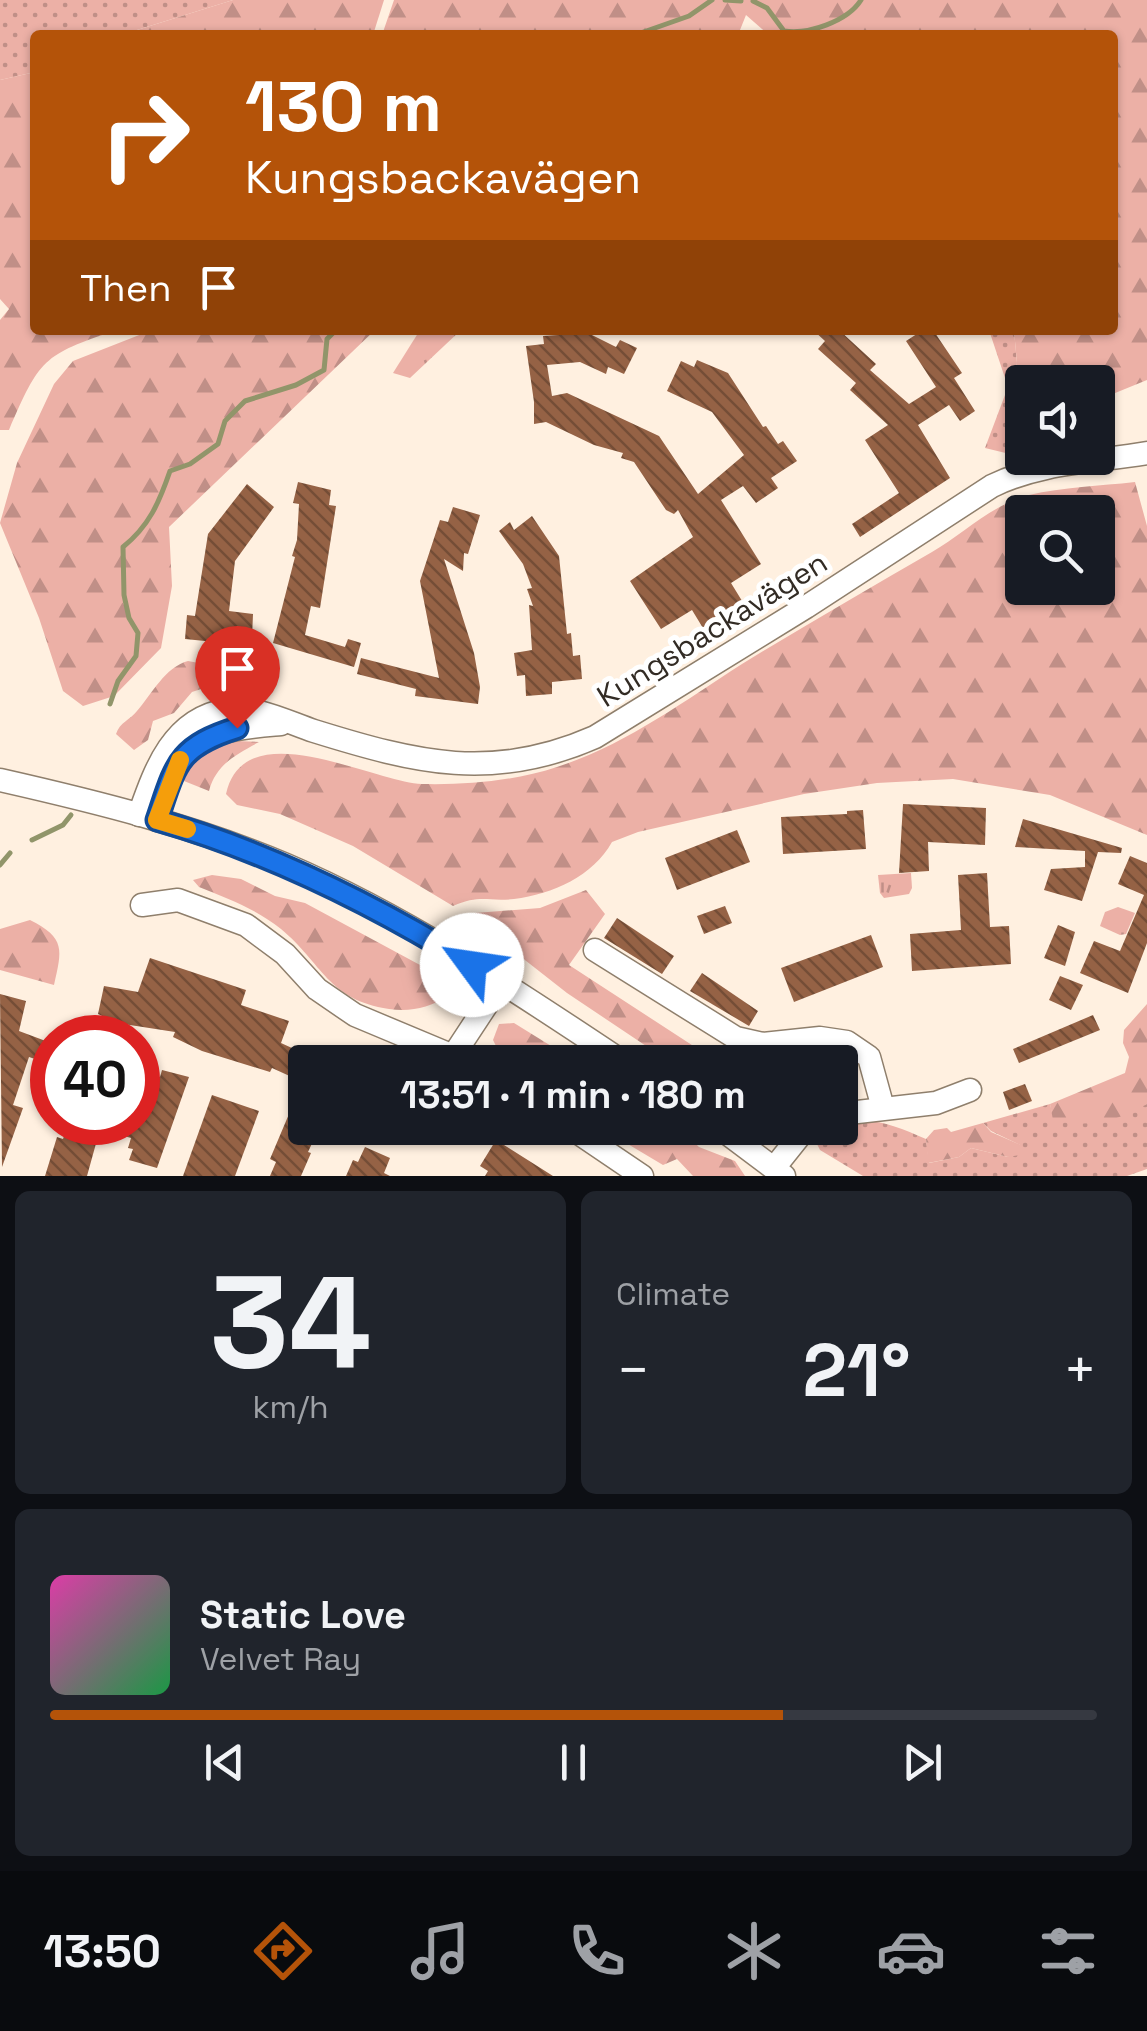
<!DOCTYPE html>
<meta charset="utf-8">
<style>
body{margin:0;font-family:"Space Grotesk",sans-serif;background:#20242c;color:#f1f3f6;height:100vh;display:flex;flex-direction:column;font-size:38px;white-space:nowrap}
*{box-sizing:border-box;margin:0}
p{font-size:32px;color:#9ea1a6}
.icon{flex:none;width:55px;height:55px;fill:none;stroke:currentColor;stroke-width:2;stroke-linecap:round;stroke-linejoin:round}
.map{position:relative;height:1176px;overflow:hidden}
.side{display:flex;flex-direction:column;gap:15px;padding:15px;background:#0d0f14;flex:1}
.side>*{flex:none}
.hud{position:absolute;left:30px;top:30px;width:1088px;height:305px;border-radius:10px;box-shadow:0 2px 8px #0004;background:#b45309;color:#fff;overflow:hidden}
.tools{position:absolute;left:1005px;top:365px;display:grid;gap:20px}
.tools a{display:grid;place-items:center;width:110px;height:110px;border-radius:10px;background:#171b24;box-shadow:0 2px 8px #0004;font-size:50px}
.speed{position:absolute;left:30px;top:1015px;display:flex;gap:20px;font-size:50px;font-weight:700;text-align:center}
.speed>*{display:grid;place-content:center;width:130px;height:130px;border-radius:50%;background:#171b24;box-shadow:0 2px 8px #0004;line-height:1}
.speed .limit{border:15px solid #d22;background:#fff;color:#111}
.pin{position:absolute;display:grid;place-items:center;width:85px;height:85px;color:#fff;margin:-102px -42px;border-radius:50% 50% 50% 0;rotate:-45deg;box-shadow:0 0 10px #0007}
.pin .icon{rotate:45deg}
.me{position:absolute;width:110px;margin:-55px;rotate:301deg;stroke-linejoin:round;filter:drop-shadow(0 0 8px #0008)}
.turn{display:flex;align-items:center;gap:35px;height:210px;padding:0 50px;font-size:45px}
.turn .icon{width:130px;height:130px;stroke-width:2.5}
.turn b{display:block;font-size:70px;line-height:85px}
.then{display:flex;align-items:center;height:95px;padding:0 50px;background:#0003;gap:20px;font-size:38px}
.big{font-size:75px;font-weight:700;line-height:1.1}
.side .card{flex:1;display:flex;flex-direction:column;justify-content:center;gap:15px;min-width:0;padding:0 35px;border-radius:15px;background:#20242c}
.side .dial{align-items:center;gap:0}
.dial b{font-size:130px;line-height:1}
.song{display:flex;align-items:center;gap:30px}
.cover{width:120px;height:120px;border-radius:15px;background:linear-gradient(135deg,hsl(320 70% 55%),hsl(140 70% 35%))}
.played{height:10px;border-radius:5px;background:linear-gradient(90deg,#b45309 70%,#363941 70%)}
.keys{display:flex;justify-content:space-around;direction:ltr}
.heat{display:flex;justify-content:space-between;align-items:center;font-size:55px;direction:ltr}
.side .tiles{flex:1;display:grid;gap:15px;grid-template-columns:1fr 1fr}
.card:last-child{grid-column:span 2}
.trip{position:absolute;left:288px;top:1045px;width:570px;height:100px;border-radius:10px;background:#171b24;box-shadow:0 2px 8px #0004;font-weight:700;line-height:100px;text-align:center}
.menu{display:flex;height:160px;justify-content:space-around;align-items:center;background:#090b0e;color:#9ea1a6}
.menu .icon{width:70px;height:70px}
.menu .active{color:#b45309}
.menu b{font-size:45px;color:#f1f3f6}
.map>svg:first-child{display:block}
.grass{fill:url(#grass-dots)}
.forest{fill:url(#forest-firs);fill-rule:evenodd}
.park{fill:url(#park-tufts)}
.lines{fill:none;stroke-linecap:round;stroke-linejoin:round}
.stream{stroke:#91956a;stroke-width:5}
.building{fill:url(#building-back-hatch)}
.minor-casing{stroke:#8f7f6c;stroke-width:25}
.minor{stroke:#fff;stroke-width:22}
.route-casing{stroke:#114b97;stroke-width:25}
.route{stroke:#1a73e8;stroke-width:18}
.slow{stroke:#f59e0b;stroke-width:18}
.labels{text-anchor:middle;dominant-baseline:central;stroke-width:10;stroke-linejoin:round;paint-order:stroke}
.street-label{font-size:30px;fill:#322b24;stroke:#fff}
</style>
<div class="map">
<svg width="1147" height="1176" viewBox="0 0 1147 1176">
<defs>
<pattern id="grass-dots" width="8" height="8" patternUnits="userSpaceOnUse" patternTransform="scale(2.5)"><rect width="8" height="8" fill="#ecb0a6"/><path d="M2 2h.1M6 6h.1" fill="none" stroke="#c08f87" stroke-width="1.8" stroke-linecap="round"/></pattern>
<pattern id="forest-firs" width="22" height="20" patternUnits="userSpaceOnUse" patternTransform="scale(2.5)"><rect width="22" height="20" fill="#ecb0a6"/><path d="M5 1l3.5 6h-7zM16 11l3.5 6h-7z" fill="#c08f87"/></pattern>
<pattern id="park-tufts" width="24" height="20" patternUnits="userSpaceOnUse" patternTransform="scale(2.5)"><rect width="24" height="20" fill="#ecb0a6"/><path d="M3 7l-1-3M5 7V3M7 7l1-3M15 17l-1-3M17 17v-4M19 17l1-3" fill="none" stroke="#c08f87"/></pattern>
<pattern id="building-back-hatch" width="6" height="6" patternUnits="userSpaceOnUse" patternTransform="scale(2.5)"><rect width="6" height="6" fill="#956245"/><path d="M-1 5l2 2M0 0l6 6M5-1l2 2" fill="none" stroke="#744d36"/></pattern>
</defs>
<rect width="100%" height="100%" fill="#fff0e0"/>
<g class="grass">
<path d="M0 0H233L121 35H35V72L0 80Z"/>
<path d="M989 330H1014L1017 363 1010 407 1022 457 985 448 1008 387Z"/>
<path d="M1050 1104 1054 1120 1147 1104V1169L1127 1176H863L820 1150 817 1144C854 1109 883 1120 926 1139L929 1163 959 1157 971 1148 1008 1157 1020 1145 991 1131 983 1123Z"/>
</g>
<g class="forest">
<path d="M233 0H384L373 35H121Z"/>
<path d="M394 0H1147V380L1098 400V382H1022V411L1010 407 1017 363 1014 330H1112V35H769L746 15 738 35H382Z"/>
<path d="M35 72V330H117C42 355 40 359 9 430H0V320L9 309 0 299V80Z"/>
<path d="M152 330H375L169 527 172 586 161 648 114 696 83 706 63 691 39 618 0 523 17 463 54 384 73 361Z"/>
<path d="M1135 482 1147 526V835L1050 795 953 779 877 783 804 794 638 832 612 842C593 876 553 894 514 899 487 902 481 894 453 906L353 846 280 814 237 805 226 794C244 711 373 782 422 784 467 785 514 781 557 767 625 745 683 702 742 664 804 626 868 589 932 552 963 534 993 504 1029 495 1063 487 1100 486 1135 482ZM1022 512H1098V588H1022Z"/>
<path d="M188 661 253 673 255 679 249 684 210 686 192 692 174 713 153 721 148 740 134 750 116 734C120 722 130 720 137 711 152 694 165 667 188 661Z"/>
<path d="M236 741 259 742C237 754 216 764 209 791L184 781C193 756 211 747 236 741Z"/>
<path d="M212 875 241 879 275 896 305 903 433 972 447 984V996C430 1008 410 1012 389 1009 328 1000 322 963 281 929 256 909 229 899 199 887L193 880Z"/>
<path d="M586 890 605 914 569 965 718 1062H670L567 993 474 920 475 913 540 908Z"/>
<path d="M30 920C66 938 62 950 54 985L0 970V929Z"/>
<path d="M1147 1004V1104C1117 1122 1087 1128 1053 1120L1050 1104 1125 1073 1129 1057 1123 1043 1124 1030Z"/>
<path d="M514 1023 577 1062H504L493 1040 499 1024Z"/>
<path d="M983 1123 991 1132 1021 1145 1019 1155 1008 1157 971 1148 959 1157 928 1163 926 1139 934 1130 947 1128 951 1132Z"/>
<path d="M591 1128H679L699 1147 735 1161 745 1176H693L677 1159 663 1165 616 1137Z"/>
</g>
<g class="park">
<path d="M420 330H461L410 378 393 373Z"/>
<path d="M911 873 912 888 909 894 884 898 880 893 878 875Z"/>
<path d="M1118 907 1135 913 1126 934 1120 935 1100 926 1105 912Z"/>
</g>
<g class="lines">
<g class="stream">
<path d="M725 0 741 1"/>
<path d="M753 1 767 8 784 31C808 35 848 21 861 0"/>
<path d="M635 35 689 16 712 0"/>
<path d="M110 704 118 681 136 656 138 633 129 618 124 595 123 547C149 526 159 503 170 471L190 464 218 444 225 421 245 401 296 385 324 370 327 339 336 330"/>
<path d="M32 840 63 825 71 815"/>
<path d="M0 865 10 853"/>
</g>
</g>
<g class="building">
<path d="M813 330H839L876 364 870 370 909 404 936 387 906 341 923 330H933L962 373 954 378 975 411 960 421 949 405 918 425 950 478 860 537 852 524 899 493 865 440 888 425 850 390 856 383 818 349 825 341Z"/>
<path d="M588 333 616 347 620 340 637 348 624 374 608 367 606 374 580 362 547 365 552 396 567 393 659 436 698 494 744 455 712 412 667 391 681 361 694 367 697 360 728 373 763 427 766 426 778 444 783 441 797 461 771 478 778 488 756 503 743 486 721 500 761 564 731 583 747 609 706 633 692 610 661 629 630 581 693 537 678 510 674 514 666 510 634 462 621 458 623 453 594 445 546 422 534 424V402L526 346 544 344 543 336Z"/>
<path d="M298 482 331 490 329 505 336 506 320 608 311 606 305 635 345 647 348 639 361 643 354 667 273 643 295 557 292 556 297 540 299 504 293 503Z"/>
<path d="M247 484 274 507 235 561 229 611 253 614 252 638 242 636 239 659 214 654 215 642 185 639 187 615 195 616 208 534Z"/>
<path d="M453 507 480 515 468 554 464 553 463 571 444 559 474 653 480 687 478 704 415 696 416 689 357 674 361 658 439 678 420 581 440 520 448 522Z"/>
<path d="M532 516 559 556 567 634 571 633 573 656 580 655 582 679 552 682V694L526 696 525 675 517 676 514 653 532 650 529 605 533 606 527 589 532 588 523 564 499 531 510 522 514 530Z"/>
<path d="M903 804 986 808 985 845 928 842 929 871 899 873Z"/>
<path d="M863 810 866 849 783 854 781 817 847 814V811Z"/>
<path d="M1023 819 1122 848 1121 853 1098 852 1082 901 1044 890 1051 869 1085 867V851L1015 847Z"/>
<path d="M737 830 750 862 677 890 665 858Z"/>
<path d="M1130 856 1147 863V943L1128 993 1080 973 1094 941 1120 951 1144 895 1118 884Z"/>
<path d="M987 873 990 927 1009 926 1011 964 912 971 910 934 961 930 958 875Z"/>
<path d="M725 906 732 923 704 934 697 916Z"/>
<path d="M617 918 674 956 662 974 604 938Z"/>
<path d="M1058 925 1075 932 1065 966 1044 958Z"/>
<path d="M871 935 883 967 794 1002 781 968Z"/>
<path d="M150 958 246 990 241 1005 289 1021 281 1043 305 1054V1083L272 1068 270 1072 202 1051 173 1037 175 1032 117 1023 98 1014 104 986 138 992Z"/>
<path d="M702 973 758 1011 749 1026 690 991Z"/>
<path d="M1060 976 1083 985 1071 1010 1049 1000Z"/>
<path d="M0 994 26 1001 19 1031 51 1043 44 1062 29 1057 13 1105 23 1108 2 1167Z"/>
<path d="M1093 1015 1100 1030 1019 1063 1013 1049Z"/>
<path d="M162 1070 189 1077 157 1168 129 1160 133 1149 128 1148 131 1138 100 1129 87 1176H45L57 1137 63 1139 69 1122H138L146 1088 151 1090 155 1076 160 1077Z"/>
<path d="M1025 1084 1032 1101 1009 1110 1003 1092Z"/>
<path d="M212 1095 259 1111 235 1176H183Z"/>
<path d="M289 1114 305 1121V1128H314L311 1136 315 1137 308 1152 311 1153 301 1176H270L276 1162 270 1159Z"/>
<path d="M496 1140 553 1176H485L488 1171 480 1166Z"/>
<path d="M365 1147 390 1158 384 1173 390 1176H346L353 1160 358 1162Z"/>
</g>
<g class="lines">
<defs>
<g id="minor">
<path d="M0 780C97 802 194 826 286 865 405 916 515 990 623 1062"/>
<path d="M139 815C155 770 172 719 226 710 255 705 287 722 314 731 417 763 493 782 595 737L806 607 992 486C1041 462 1094 462 1147 453"/>
<path d="M157 820C163 802 168 776 179 760 201 729 247 727 281 724"/>
<path d="M142 905 178 900 246 925 285 954 317 989 355 1015 453 1056"/>
<path d="M595 950 736 1038 763 1044 820 1038 847 1042 869 1057 883 1108"/>
<path d="M464 1062 453 1056 501 983"/>
<path d="M840 1114 936 1103 970 1090"/>
<path d="M571 1128 642 1176"/>
<path d="M720 1128 784 1176"/>
<path d="M774 1168 806 1128"/>
</g>
</defs>
<use href="#minor" class="minor-casing"/>
<use href="#minor" class="minor"/>
</g>
<g class="lines">
<defs>
<path id="route" d="M237 728C177 747 176 764 157 820 269 852 373 904 472 965"/>
</defs>
<use href="#route" class="route-casing"/>
<use href="#route" class="route"/>
<path class="slow" d="M180 760 157 820 187 829"/>
</g>
<g class="labels">
<g class="street-label">
<text transform="translate(712 629) rotate(-32)">Kungsbackavägen</text>
</g>
</g>
</svg>
<div class="tools">
<a><svg class="icon" aria-label="sound" viewBox="0 0 24 24"><path d="M4 9h4l5-4v14l-5-4H4zM17 9q2 3 0 6"/></svg></a>
<a><svg class="icon" aria-label="search" viewBox="0 0 24 24"><circle cx="10" cy="10" r="6"/><path d="M15 15l6 6"/></svg></a>
</div>
<div class="speed"><div class="limit">40</div></div>
<div class="pin" style="left:237px;top:728px;background:#d93025"><svg class="icon" aria-label="arrive" viewBox="0 0 24 24"><path d="M6 21V4h12l-3 4 3 4H6"/></svg></div>
<svg class="me" style="left:472px;top:965px" viewBox="-20 -20 40 40"><circle r="19" fill="#fff"/><path d="M0-13L10 11 0 6-10 11z" fill="#1a73e8"/></svg>
<div class="trip">13:51 · 1 min · 180 m</div>
<div class="hud">
<div class="turn"><svg class="icon" aria-label="right" viewBox="0 0 24 24"><path d="M7 20v-9h11M14 6l5 5-5 5"/></svg><div><b>130 m</b>Kungsbackavägen</div></div>
<div class="then">Then<svg class="icon" aria-label="arrive" viewBox="0 0 24 24"><path d="M6 21V4h12l-3 4 3 4H6"/></svg></div>
</div>
</div>
<section class="side">
<div class="tiles">
<div class="card dial"><b>34</b><p>km/h</p></div>
<div class="card"><p>Climate</p>
<div class="heat"><a>−</a><b class="big">21°</b><a>+</a></div>
</div>
<div class="card">
<div class="song"><i class="cover"></i><div><b>Static Love</b><p>Velvet Ray</p></div></div>
<div class="played"></div>
<div class="keys"><svg class="icon" aria-label="previous" viewBox="0 0 24 24"><path d="M18 5L8 12l10 7zM5 5v14"/></svg><svg class="icon" aria-label="pause" viewBox="0 0 24 24"><path d="M8 5v14M16 5v14"/></svg><svg class="icon" aria-label="next" viewBox="0 0 24 24"><path d="M6 5l10 7-10 7zM19 5v14"/></svg></div>
</div>
</div>
</section>
<nav class="menu">
<b>13:50</b>
<svg class="icon active" aria-label="directions" viewBox="0 0 24 24"><path d="M12 3l9 9-9 9-9-9zM9 14v-3h6M13 9l2 2-2 2"/></svg>
<svg class="icon" aria-label="music" viewBox="0 0 24 24"><path d="M9 18V5l10-2v13"/><circle cx="6" cy="18" r="3"/><circle cx="16" cy="16" r="3"/></svg>
<svg class="icon" aria-label="phone" viewBox="0 0 24 24"><path d="M5 4h4l2 5-3 2q2 4 5 5l2-3 5 2v4C11 20 4 13 5 4z"/></svg>
<svg class="icon" aria-label="climate" viewBox="0 0 24 24"><path d="M12 3v18M4 7l16 10M4 17L20 7"/></svg>
<svg class="icon" aria-label="car" viewBox="0 0 24 24"><path d="M5 17H2v-5l4-1 3-4h7l3 4 3 1v5h-3M9 17h6M6 11h13"/><circle cx="7" cy="17" r="2"/><circle cx="17" cy="17" r="2"/></svg>
<svg class="icon" aria-label="filters" viewBox="0 0 24 24"><path d="M4 7h16M4 17h16"/><circle cx="9" cy="7" r="2"/><circle cx="15" cy="17" r="2"/></svg>
</nav>
